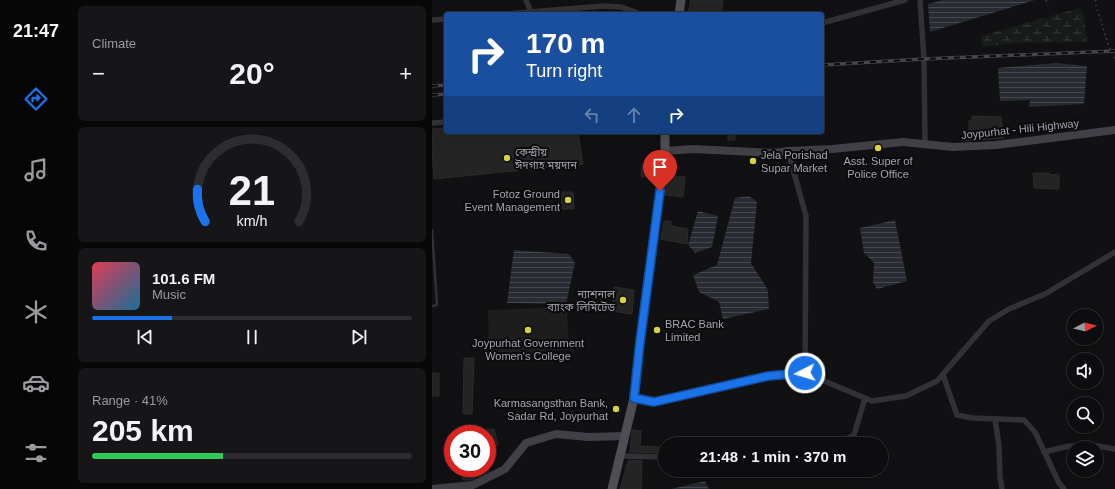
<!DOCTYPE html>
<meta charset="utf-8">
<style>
body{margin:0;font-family:Helvetica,"Noto Sans Bengali",sans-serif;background:#161517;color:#f1f3f6;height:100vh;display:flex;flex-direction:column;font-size:15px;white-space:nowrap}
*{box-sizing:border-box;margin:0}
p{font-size:13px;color:#9a9b9e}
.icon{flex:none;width:22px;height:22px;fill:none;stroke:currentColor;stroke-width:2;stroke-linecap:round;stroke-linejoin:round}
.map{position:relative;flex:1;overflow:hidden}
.drawer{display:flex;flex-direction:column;gap:6px;padding:6px;background:#070708;width:360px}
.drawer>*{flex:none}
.guide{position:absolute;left:12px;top:12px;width:380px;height:122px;border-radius:4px;box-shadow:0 4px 16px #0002,0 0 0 1px #2d2c2e;background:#1a4fa0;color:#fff;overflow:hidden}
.needle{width:26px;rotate:83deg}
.tools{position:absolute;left:635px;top:309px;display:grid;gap:8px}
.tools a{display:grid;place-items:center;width:36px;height:36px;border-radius:50%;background:#0d0c0e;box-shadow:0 4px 16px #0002,0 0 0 1px #2d2c2e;font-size:20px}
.speed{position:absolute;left:12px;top:425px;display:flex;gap:8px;font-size:20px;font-weight:700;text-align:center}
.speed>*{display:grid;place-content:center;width:52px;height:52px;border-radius:50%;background:#0d0c0e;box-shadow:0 4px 16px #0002,0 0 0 1px #2d2c2e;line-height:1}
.speed .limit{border:6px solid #d22;background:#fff;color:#111}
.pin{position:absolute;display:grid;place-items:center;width:34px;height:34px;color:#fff;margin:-41px -17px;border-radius:50% 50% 50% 0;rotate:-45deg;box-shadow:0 0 4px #0007}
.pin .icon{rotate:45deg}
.me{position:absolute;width:44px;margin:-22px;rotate:265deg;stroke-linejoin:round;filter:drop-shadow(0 0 3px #0008)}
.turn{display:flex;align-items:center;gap:14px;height:84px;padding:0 16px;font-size:18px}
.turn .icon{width:52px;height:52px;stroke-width:2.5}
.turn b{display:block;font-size:28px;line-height:34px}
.lanes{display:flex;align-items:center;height:38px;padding:0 16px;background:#0003;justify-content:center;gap:20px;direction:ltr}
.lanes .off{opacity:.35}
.big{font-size:30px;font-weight:700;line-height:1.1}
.drawer .card{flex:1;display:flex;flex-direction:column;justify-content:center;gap:6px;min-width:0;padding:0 14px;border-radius:6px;background:#161517}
.drawer .dial{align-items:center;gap:0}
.dial svg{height:104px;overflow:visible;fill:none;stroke:#2d2c2e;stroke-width:7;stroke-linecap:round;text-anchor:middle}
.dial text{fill:#f1f3f6;stroke:none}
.song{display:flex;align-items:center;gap:12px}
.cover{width:48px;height:48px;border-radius:6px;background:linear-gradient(135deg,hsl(350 70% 55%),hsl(200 70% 35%))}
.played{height:4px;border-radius:2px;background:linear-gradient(90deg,#1a73e8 25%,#2d2c2e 25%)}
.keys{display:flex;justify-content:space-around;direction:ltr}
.heat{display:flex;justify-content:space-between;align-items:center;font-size:22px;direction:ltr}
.charge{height:6px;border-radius:3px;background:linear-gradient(90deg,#34c759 41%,#2d2c2e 0)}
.trip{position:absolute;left:226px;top:437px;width:230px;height:40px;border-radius:20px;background:#0d0c0e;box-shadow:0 4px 16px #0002,0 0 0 1px #2d2c2e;font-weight:700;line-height:40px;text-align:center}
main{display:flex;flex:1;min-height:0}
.tab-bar{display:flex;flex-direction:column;width:72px;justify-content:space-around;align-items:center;background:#050506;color:#9a9b9e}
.tab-bar .icon{width:28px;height:28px}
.tab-bar .selected{color:#1a73e8}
.tab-bar b{font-size:18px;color:#f1f3f6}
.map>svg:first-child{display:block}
.built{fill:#1d1d1e}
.wetland{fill:url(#wetland-marsh)}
.water{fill:url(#water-rules)}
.building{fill:#242425;stroke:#2b2b2d}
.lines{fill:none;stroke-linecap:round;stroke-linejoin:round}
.path{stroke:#38383d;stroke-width:1.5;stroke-dasharray:2 3;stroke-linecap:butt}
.service{stroke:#323236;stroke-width:2.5}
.minor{stroke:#323236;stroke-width:5.5}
.secondary{stroke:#404046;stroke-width:8}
.primary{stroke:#4f4e55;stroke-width:9}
.rail-casing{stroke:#45454b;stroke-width:3.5}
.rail{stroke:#0c0b0c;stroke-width:2;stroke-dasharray:6;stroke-linecap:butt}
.route-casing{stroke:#114b97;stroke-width:10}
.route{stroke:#1a73e8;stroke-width:7}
.poi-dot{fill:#d8d242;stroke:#0c0b0c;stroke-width:1.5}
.labels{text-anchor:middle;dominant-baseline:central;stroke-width:4;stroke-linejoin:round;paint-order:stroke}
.street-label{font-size:11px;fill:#a3a4b0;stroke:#0c0b0c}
.poi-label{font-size:11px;fill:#a3a4b0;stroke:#0c0b0c;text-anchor:start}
</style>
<main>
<nav class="tab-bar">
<b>21:47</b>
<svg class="icon selected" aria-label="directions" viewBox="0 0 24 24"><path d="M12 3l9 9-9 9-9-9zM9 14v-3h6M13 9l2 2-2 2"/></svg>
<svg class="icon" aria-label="music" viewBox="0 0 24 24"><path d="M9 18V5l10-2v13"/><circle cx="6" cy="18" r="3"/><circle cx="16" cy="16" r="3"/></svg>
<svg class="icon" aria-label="phone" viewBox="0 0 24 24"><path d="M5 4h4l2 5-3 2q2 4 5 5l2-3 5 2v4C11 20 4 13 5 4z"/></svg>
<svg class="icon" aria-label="climate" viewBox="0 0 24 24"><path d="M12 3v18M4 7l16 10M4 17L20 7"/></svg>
<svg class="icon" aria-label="car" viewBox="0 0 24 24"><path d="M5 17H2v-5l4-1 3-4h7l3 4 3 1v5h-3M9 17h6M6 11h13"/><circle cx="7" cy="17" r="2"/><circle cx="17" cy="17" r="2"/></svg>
<svg class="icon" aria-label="filters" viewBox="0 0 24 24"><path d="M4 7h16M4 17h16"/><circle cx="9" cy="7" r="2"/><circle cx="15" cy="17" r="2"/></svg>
</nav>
<section class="drawer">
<div class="card"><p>Climate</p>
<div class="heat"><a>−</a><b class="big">20°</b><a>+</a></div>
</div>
<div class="card dial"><svg viewBox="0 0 100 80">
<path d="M14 69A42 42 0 1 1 86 69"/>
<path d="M14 69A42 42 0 0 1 8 44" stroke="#1a73e8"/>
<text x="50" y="56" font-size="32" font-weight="700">21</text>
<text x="50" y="72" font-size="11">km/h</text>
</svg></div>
<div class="card">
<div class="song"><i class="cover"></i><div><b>101.6 FM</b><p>Music</p></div></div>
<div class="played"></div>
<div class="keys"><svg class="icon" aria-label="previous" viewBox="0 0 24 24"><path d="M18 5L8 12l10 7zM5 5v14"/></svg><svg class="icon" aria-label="pause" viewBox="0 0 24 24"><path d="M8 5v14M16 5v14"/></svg><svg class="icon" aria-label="next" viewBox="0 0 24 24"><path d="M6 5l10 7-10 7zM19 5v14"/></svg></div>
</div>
<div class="card"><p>Range · 41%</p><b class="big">205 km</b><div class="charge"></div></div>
</section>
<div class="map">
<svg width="683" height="489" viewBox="0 0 683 489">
<defs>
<pattern id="wetland-marsh" width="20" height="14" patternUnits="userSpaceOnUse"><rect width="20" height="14" fill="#171c19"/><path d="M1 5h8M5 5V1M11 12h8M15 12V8" fill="none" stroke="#363a38"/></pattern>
<pattern id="water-rules" width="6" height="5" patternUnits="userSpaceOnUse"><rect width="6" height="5" fill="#292b33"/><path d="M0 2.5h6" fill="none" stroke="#45474e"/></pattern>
</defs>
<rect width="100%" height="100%" fill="#111012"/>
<path class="built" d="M135 307 137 350 57 354 56 310Z"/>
<path class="wetland" d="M647 8 652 14 655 42 587 43 550 47 549 36Z"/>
<g class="water">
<path d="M511 0H603L498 32 496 4Z"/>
<path d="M624 63 655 66 652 104 597 107 598 100 568 101 566 68Z"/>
<path d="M317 196 325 202 319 263 336 290 337 309 291 319 287 302 267 292 261 275 285 265 303 198Z"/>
<path d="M266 211 286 216 280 247 263 253 256 245Z"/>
<path d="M463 220 475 281 445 289 441 282 442 263 432 253 428 228Z"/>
<path d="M82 250 137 254 143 263 134 304 75 303Z"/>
<path d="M273 481 277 489H239Z"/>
</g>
<g class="building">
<path d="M259 0H291L290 14H256Z"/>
<path d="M540 116 569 117 572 138 533 141 534 132 537 129V121H540Z"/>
<path d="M14 128V132H146L151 164 2 179 0 151V129Z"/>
<rect x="296" y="132" width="7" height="8"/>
<path d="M210 164 221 165V177H209Z"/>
<path d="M601 173H617L618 175 627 174V189L602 188Z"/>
<path d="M236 176 253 177 251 197 233 195Z"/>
<path d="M129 192H141L142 209H130Z"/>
<path d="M232 221H239V226L256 229 255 244 229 239Z"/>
<path d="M182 287 202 290 200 314 180 311Z"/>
<path d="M32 358H42L40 414H31Z"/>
<rect x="0" y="373" width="7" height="23"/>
<path d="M55 429H62L66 445 55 446Z"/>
<path d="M200 430 209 431 208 446 227 447 226 453 198 452Z"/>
<path d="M198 460 210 461 209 489H188L196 461Z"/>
<path d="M29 468H56L57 471 39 480H31Z"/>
</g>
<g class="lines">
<g class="path">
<path d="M614 0 616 5"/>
<path d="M664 0 663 2 677 47 683 59"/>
</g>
<path class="service" d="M0 230 5 305 0 306"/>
<g class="minor">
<path d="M94 0 99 12"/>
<path d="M488 0 492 59 493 143"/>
<path d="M73 14 171 6 189 7 209 14"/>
<path d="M0 20 14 19"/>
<path d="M390 23 473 0"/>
<path d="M0 123 14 122"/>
<path d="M356 151 374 216 373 373"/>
<path d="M511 375 525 415 540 418 592 420 603 432 627 483 632 489"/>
<path d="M202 398 222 402 336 376 373 373 440 401 474 396 505 381 557 321 577 309 613 294 683 252"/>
<path d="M563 419 567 446 568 477 570 489"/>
<path d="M336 444 360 441 381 444"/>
<path d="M405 444 422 435 433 398"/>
<path d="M612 452 637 446H666L683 449"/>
<path d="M188 456 233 457"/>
</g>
<g class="secondary">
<path d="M233 151 261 149 341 153 356 151 400 149 471 142 521 147 564 145 683 130"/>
<path d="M0 489 41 485 73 469 94 443 124 434 156 437 193 436"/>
</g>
<g class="primary">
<path d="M247 14 249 0"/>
<path d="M180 489 202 398 208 342 233 151V132"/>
</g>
<defs>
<g id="rail">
<path d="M390 65 492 59 683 51"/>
<path d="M0 86 14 85"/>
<path d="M0 95 14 94"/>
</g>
</defs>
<use href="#rail" class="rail-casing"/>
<use href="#rail" class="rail"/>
</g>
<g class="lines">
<defs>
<path id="route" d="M228 191 208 342 202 398 222 402 336 376 373 373"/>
</defs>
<use href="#route" class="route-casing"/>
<use href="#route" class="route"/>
</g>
<g class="poi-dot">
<circle cx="446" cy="148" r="4"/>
<circle cx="75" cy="158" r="4"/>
<circle cx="321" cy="161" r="4"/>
<circle cx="136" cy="200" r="4"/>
<circle cx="191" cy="300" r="4"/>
<circle cx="96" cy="330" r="4"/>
<circle cx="225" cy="330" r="4"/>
<circle cx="184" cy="409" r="4"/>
</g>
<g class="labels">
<g class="street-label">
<text transform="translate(588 129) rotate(-6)">Joypurhat - Hili Highway</text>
</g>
<g class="poi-label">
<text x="83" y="152">কেন্দ্রীয়<tspan x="83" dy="13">ঈদগাহ ময়দান</tspan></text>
<text x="329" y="155">Jela Porishad<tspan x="329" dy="13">Supar Market</tspan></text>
<text x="446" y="161" text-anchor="middle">Asst. Super of<tspan x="446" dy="13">Police Office</tspan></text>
<text x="128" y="194" text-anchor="end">Fotoz Ground<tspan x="128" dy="13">Event Management</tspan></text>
<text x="183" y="294" text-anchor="end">ন্যাশনাল<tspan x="183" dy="13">ব্যাংক লিমিটেড</tspan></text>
<text x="233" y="324">BRAC Bank<tspan x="233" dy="13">Limited</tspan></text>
<text x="96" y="343" text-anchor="middle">Joypurhat Government<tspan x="96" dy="13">Women's College</tspan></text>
<text x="176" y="403" text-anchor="end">Karmasangsthan Bank,<tspan x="176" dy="13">Sadar Rd, Joypurhat</tspan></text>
</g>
</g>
</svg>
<div class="tools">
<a><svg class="needle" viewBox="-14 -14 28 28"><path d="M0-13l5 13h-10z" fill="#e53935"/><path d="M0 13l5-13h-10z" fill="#9a9b9e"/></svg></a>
<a><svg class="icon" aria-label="sound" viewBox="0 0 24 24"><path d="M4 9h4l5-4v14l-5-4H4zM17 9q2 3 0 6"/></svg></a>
<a><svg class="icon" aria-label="search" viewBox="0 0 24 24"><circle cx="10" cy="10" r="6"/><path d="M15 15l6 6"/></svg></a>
<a><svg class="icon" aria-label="layers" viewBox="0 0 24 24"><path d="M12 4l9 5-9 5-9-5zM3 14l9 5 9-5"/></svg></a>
</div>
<div class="speed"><div class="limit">30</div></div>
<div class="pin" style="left:228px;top:191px;background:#d93025"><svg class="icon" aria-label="arrive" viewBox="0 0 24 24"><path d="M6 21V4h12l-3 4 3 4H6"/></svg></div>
<svg class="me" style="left:373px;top:373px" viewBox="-20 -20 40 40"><circle r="17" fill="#1a73e8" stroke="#fff" stroke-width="3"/><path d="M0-11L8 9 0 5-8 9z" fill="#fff"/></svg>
<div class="trip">21:48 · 1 min · 370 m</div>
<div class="guide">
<div class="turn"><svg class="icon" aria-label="right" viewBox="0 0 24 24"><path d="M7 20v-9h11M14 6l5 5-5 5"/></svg><div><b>170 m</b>Turn right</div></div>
<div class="lanes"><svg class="icon off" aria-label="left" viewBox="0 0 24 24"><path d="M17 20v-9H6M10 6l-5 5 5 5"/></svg><svg class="icon off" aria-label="ahead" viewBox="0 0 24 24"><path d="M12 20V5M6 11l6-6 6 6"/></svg><svg class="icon" aria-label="right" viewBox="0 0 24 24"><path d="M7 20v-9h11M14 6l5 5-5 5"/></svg></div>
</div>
</div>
</main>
